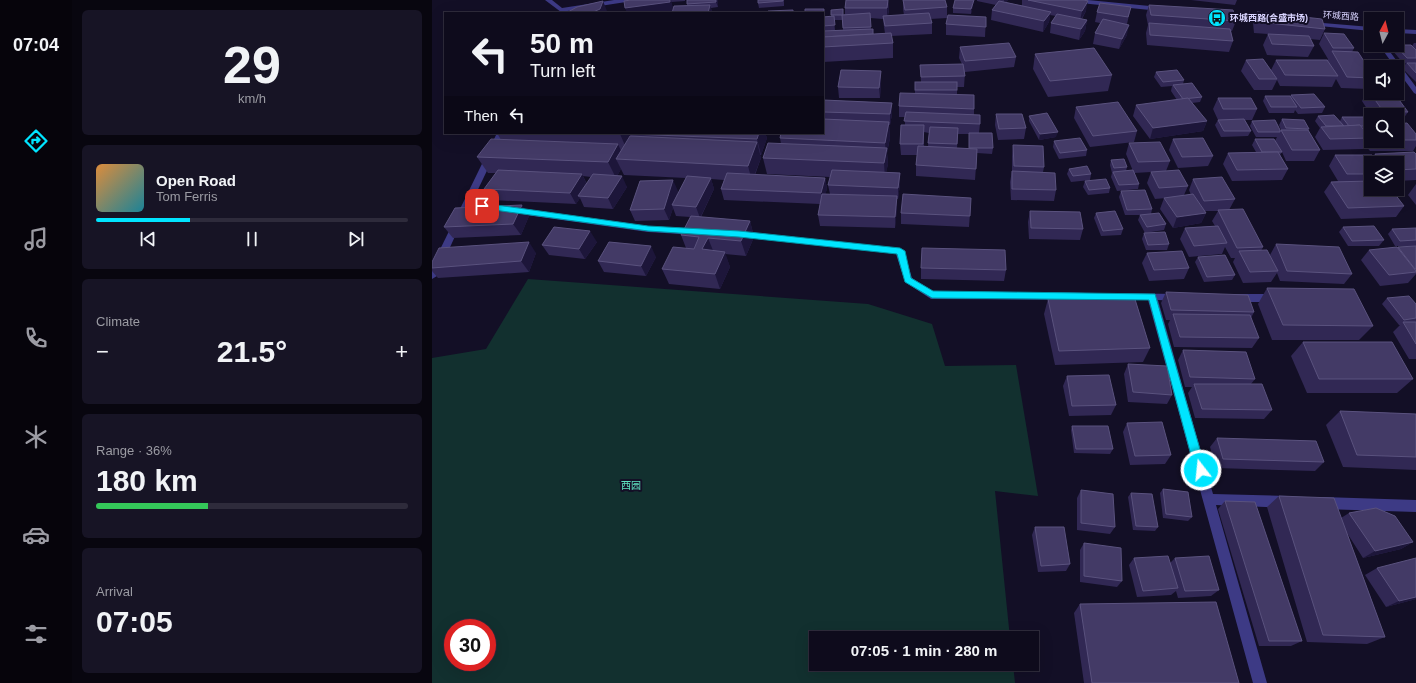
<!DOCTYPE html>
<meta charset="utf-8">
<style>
body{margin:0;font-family:Arial,"Noto Sans SC",sans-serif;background:#171425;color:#f1f3f6;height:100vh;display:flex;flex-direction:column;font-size:15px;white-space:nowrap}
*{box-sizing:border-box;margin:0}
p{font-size:13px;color:#9b9ba3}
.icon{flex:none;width:22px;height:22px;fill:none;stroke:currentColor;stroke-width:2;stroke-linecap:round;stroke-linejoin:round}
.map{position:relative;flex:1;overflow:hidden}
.panel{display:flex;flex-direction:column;gap:10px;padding:10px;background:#08060f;width:360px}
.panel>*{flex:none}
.top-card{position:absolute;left:12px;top:12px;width:380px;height:122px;border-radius:0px;box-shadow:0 4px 16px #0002,0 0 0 1px #2e2b3b;background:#0e0b1c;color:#f1f3f6;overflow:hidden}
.needle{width:26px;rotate:7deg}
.buttons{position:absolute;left:932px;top:12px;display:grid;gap:8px}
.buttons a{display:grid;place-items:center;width:40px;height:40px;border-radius:0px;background:#0e0b1c;box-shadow:0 4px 16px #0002,0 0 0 1px #2e2b3b;font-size:20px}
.speed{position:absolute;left:12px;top:619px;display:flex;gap:8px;font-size:20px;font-weight:700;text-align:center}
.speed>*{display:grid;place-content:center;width:52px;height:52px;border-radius:50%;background:#0e0b1c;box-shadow:0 4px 16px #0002,0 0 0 1px #2e2b3b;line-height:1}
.speed .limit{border:6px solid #d22;background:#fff;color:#111}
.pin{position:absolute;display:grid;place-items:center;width:34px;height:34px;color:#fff;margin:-17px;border-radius:8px;box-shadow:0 2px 6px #0006}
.me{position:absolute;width:44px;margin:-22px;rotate:344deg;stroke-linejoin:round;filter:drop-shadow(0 0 3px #0008)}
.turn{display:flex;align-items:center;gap:14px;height:84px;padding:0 20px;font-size:18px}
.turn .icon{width:52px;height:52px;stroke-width:2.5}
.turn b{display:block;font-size:28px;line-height:34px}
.then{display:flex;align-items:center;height:38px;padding:0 20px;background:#0003;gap:8px;font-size:15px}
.big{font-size:30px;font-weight:700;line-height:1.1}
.panel .widget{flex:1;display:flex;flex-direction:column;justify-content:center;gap:6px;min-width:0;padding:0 14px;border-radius:6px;background:#171425}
.panel .dial{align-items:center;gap:0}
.dial b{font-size:52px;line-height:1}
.song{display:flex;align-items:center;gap:12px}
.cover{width:48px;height:48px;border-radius:6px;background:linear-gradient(135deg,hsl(30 70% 55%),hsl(190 70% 35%))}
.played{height:4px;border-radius:2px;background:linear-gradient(90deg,#00e5ff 30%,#2e2b3b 30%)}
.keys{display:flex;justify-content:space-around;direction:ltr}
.heat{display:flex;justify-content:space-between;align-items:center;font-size:22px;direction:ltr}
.charge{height:6px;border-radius:3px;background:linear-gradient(90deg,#34c759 36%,#2e2b3b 0)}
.trip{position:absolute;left:377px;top:631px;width:230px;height:40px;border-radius:0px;background:#0e0b1c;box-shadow:0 4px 16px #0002,0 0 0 1px #2e2b3b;font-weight:700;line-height:40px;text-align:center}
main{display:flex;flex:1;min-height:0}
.dock{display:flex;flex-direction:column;width:72px;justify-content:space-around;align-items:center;background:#06040b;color:#9b9ba3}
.dock .icon{width:28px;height:28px}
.dock .selected{color:#00e5ff}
.dock b{font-size:18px;color:#f1f3f6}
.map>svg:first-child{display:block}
.green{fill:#12302f;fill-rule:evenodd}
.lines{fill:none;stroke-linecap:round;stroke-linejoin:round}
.minor{fill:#3d3a85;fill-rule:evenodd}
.wall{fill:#312854;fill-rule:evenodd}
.shaded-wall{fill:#1d163a}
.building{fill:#433a66;stroke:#5a527e}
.route{fill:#00e5ff;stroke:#0095a6}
.labels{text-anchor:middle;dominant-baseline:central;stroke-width:4;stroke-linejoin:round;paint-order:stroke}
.far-street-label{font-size:9px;fill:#d9d4ff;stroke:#130f26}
.far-poi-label{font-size:9px;font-weight:bold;fill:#d9d4ff;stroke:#130f26;text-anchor:start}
.park-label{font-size:10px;fill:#5fe0c0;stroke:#130f26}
</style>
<main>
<nav class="dock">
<b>07:04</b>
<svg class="icon selected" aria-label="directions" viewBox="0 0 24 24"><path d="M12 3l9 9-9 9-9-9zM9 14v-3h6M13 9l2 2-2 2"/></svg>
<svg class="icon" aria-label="music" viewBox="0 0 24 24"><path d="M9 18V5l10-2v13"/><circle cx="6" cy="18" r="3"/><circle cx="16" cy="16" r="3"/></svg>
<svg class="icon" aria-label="phone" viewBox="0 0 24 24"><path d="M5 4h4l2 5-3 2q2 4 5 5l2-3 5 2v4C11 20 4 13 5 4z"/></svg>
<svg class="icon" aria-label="climate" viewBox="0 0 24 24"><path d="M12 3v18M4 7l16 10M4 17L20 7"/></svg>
<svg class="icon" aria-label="car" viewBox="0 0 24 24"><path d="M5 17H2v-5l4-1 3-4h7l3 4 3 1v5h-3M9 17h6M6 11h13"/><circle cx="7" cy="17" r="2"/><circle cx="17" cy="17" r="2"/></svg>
<svg class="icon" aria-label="filters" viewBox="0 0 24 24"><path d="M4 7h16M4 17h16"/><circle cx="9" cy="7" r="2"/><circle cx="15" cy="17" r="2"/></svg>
</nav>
<section class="panel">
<div class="widget dial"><b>29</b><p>km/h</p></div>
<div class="widget">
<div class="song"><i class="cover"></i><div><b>Open Road</b><p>Tom Ferris</p></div></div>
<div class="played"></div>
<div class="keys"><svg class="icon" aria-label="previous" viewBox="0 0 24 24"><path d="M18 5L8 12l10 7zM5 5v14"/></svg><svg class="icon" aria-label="pause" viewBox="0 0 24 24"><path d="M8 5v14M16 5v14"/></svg><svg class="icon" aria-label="next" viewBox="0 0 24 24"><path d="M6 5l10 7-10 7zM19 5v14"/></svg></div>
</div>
<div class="widget"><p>Climate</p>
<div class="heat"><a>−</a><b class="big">21.5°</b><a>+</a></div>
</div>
<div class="widget"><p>Range · 36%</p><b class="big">180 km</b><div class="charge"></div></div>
<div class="widget"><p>Arrival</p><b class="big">07:05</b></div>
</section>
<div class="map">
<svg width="984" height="683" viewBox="0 0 984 683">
<rect width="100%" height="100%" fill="#130f26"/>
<path class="green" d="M96 279 436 304 500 324 513 366 584 365 606 496 563 491 578 638H384V664H581L583 683H0V358L54 349ZM21 628H55V662H21Z"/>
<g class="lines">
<g class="minor">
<path d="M113 0H120L130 8 182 0H197L194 2 129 12Z"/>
<path d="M635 0H656L728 7 731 9 728 11 638 2Z"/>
<path d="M790 13 835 18 838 20 835 22 788 16V14Z"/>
<path d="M879 22 939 27V31L877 25V23Z"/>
<path d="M965 29 984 30V34L965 33Z"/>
<path d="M947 45H953L984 87V94L982 93 965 70V67H963Z"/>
<path d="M65 133H73L40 202 216 226 265 229 269 232 265 235 216 232 37 207 35 211H29L28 209Z"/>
<path d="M25 220 29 223 5 276 0 279V266L21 223Z"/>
<path d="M309 231 471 249 480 278 501 291 748 294 750 297 745 301 726 300 781 494 855 496 859 498 861 502 859 506 855 508 784 505 835 683H821L716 300 499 299 473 282 464 254 306 236 305 234Z"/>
<path d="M803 294H841L846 298 841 302H803L798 298Z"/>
<path d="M891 497 984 500V512L891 509 887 507 885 503 887 499Z"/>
</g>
</g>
<g class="wall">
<path d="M199 0H253V1L239 2 241 9 255 5V0H286V7L279 8 280 13 240 12Z"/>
<path d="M352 0V6L327 8 326 3Z"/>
<path d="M456 0 457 9 456 16 472 15 471 9V0L515 7V18L498 19 500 23V34L459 36 461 43V58L391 62V13L393 14 392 17 399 16V10L411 15 413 14V8ZM438 18 451 19 452 27 453 33 442 34 439 29ZM402 20H410L411 30H403Z"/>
<path d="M545 0H576L574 2 590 6V0H652L654 11 650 19 655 20 653 31 647 40 618 33 619 23 624 16 618 15 617 22 611 32 559 20 560 10 564 5 545 1Z"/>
<path d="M759 0H805L803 5Z"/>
<path d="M541 5 539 14 521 13V8Z"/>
<path d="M717 5 804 21 800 31H799L801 41 797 52 715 45 714 33 716 25 714 15Z"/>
<path d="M699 7 695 24V35L687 49 661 44 663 33 668 23 663 22 665 12Z"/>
<path d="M825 12 893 29 888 40 878 39 882 46 876 57 835 55 831 45 836 34 822 33 821 23Z"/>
<path d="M554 17 553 37 514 35V24Z"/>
<path d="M892 33 922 48 920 52 939 72V84L936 89 909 88 904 79 900 87 848 86 845 80 840 90H822L809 71 814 60 839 70 844 60H895L896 59 887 44Z"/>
<path d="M982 43H984V82L971 69 974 63 972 64 960 50 963 45 980 46Z"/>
<path d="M528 47 584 57 582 67 533 72 532 87H525V95H542V115L548 124 547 133 561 148 560 154 545 153 543 180 484 176V165L485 155H469L468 144 473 125V117H467V106L483 94V82H489L488 65 530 64 527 58ZM492 132 497 133 496 146H492ZM526 134H537V148H525Z"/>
<path d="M603 54 680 75 676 91 616 97 601 69Z"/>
<path d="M449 71V82L448 98H407L406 87Z"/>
<path d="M724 72 752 80 751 84 770 97 768 102 760 103 775 121 771 131 718 139 701 116 704 105 745 100 739 91 740 86 729 87 722 77Z"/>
<path d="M936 90 976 112 969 122H965V115H939L930 101Z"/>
<path d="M859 95 893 107 890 113 866 114 863 110 862 113H837L831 101 833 96H858Z"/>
<path d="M786 98 825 109 820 120H813L819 131 816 136 789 137 783 125 786 120 781 109Z"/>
<path d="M391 100 460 103V114L458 125H457L458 138 455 153 456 164 454 172 468 173V184L466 199H465V207L463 228 388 226 386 215 388 204 292 200 289 189 292 180 279 179 282 189 269 217 318 221 322 237 314 256 293 254 298 267 288 289 237 284 230 269 254 248 249 235 258 217 244 216 241 208 237 220 203 221 198 210 246 191 244 198 254 178 192 175 189 169 185 176 195 187 181 209 152 207 148 198 144 204 59 200 52 189 64 173H56L45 157 69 140 65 133H333L335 138 329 155H328L329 158 323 175 393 178 395 189 393 194H398L396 185 398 177 335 174 331 158 349 144 348 138 391 133ZM151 176 159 177 155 184Z"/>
<path d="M644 107 705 131 702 142 658 147 642 118Z"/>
<path d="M564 114 594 128 592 139 566 140 563 125Z"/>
<path d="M597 116 624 137 607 140 597 121Z"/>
<path d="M886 116 908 121 910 117 939 124V141H965V124L984 134V146L981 151H938L933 145 931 149 891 150 883 137 888 128 883 121Z"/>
<path d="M850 119 877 129 876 130 888 150 882 161H854L850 152 848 155 856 169 850 180 800 181 791 164 796 153 824 152 820 145 823 139 843 141 845 137H824L818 126 820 121 848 130H849L847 125Z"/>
<path d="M741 139 781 156 776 166 746 168 737 150Z"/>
<path d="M622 141 655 150 654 156 627 159 621 147Z"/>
<path d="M697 143 738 161 734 171 756 186 752 195H759L757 190 761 179 803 199 797 210 831 247 829 251 840 261 838 255 844 244 920 274 912 284 848 281 845 273 839 282 811 283 801 262 803 258H799L793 247 790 254 757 257 748 239 753 228 783 226 780 221 786 211H773L774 213 769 223 741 228 728 209 732 198H734L723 199 715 183 719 172 702 173 707 184 706 189 685 191 679 177 680 173 678 165 679 160 695 167 694 171H701L694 154Z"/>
<path d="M581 145 612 167 611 172 624 190 622 201 579 200 578 182 580 171V156Z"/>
<path d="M943 154H984V180L965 181V163H939V189L972 206 964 217 909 219 892 192 899 182 906 181 897 166 903 155 941 156Z"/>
<path d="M637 169 659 174 658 180 639 182 635 174Z"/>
<path d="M653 181 678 188 677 193 656 195 651 187Z"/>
<path d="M984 184V205L976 195Z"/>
<path d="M689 191 720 209 719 214 734 224 732 230 713 233 706 220 708 215H709H693L687 197Z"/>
<path d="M539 198 537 227 469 224V213Z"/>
<path d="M598 211 651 229 648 240 597 239 596 222Z"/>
<path d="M664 213 691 229 689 235 669 236 662 218Z"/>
<path d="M97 216 89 235 21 238 12 227Z"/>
<path d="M911 227 952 240 947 246H916L907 232Z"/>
<path d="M960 229H984V246H963L956 234Z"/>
<path d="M712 233 737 244 735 250H714L710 239Z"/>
<path d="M165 242 153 259 117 255 110 245Z"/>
<path d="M984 246V274L976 283 948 286 929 260 937 250Z"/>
<path d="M104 253 97 272 6 278 0 271V262Z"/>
<path d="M715 253 757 268 752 279 717 281 710 263Z"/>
<path d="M224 257 214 276 172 272 166 261Z"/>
<path d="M766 257 803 275 800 280 772 282 763 262Z"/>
<path d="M489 268 574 270 572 281 489 279Z"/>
<path d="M835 288 941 326 927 340H840L826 304Z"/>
<path d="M734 292 822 312 819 318 827 338 820 348 742 347 736 324 738 320H734L729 303Z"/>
<path d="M955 298 984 304V359H977L961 332 968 325H967L950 304Z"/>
<path d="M616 299 718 348 711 362 623 365 612 314Z"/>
<path d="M871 342 981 379 965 393H875L859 356Z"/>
<path d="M751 350 823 379 819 384 840 410 832 419 763 418 756 393 760 387H753L746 360Z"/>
<path d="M696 364 740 395 735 404 696 402 692 374Z"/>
<path d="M635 376 684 405 679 415 637 416 631 386Z"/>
<path d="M908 411 984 414V470L911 467 894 425Z"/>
<path d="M695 423 739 455 733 464 698 465 691 432Z"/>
<path d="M640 426 681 449 678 454 642 453 639 430Z"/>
<path d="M785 438 892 462 883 471 784 468 778 447Z"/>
<path d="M731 489 760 517 756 521 731 518 728 493Z"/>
<path d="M649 490 683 527 678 534 645 530V498Z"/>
<path d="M699 493 726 527 723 531 701 530 696 497Z"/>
<path d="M847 496 909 518 917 513 981 542 969 549 931 558 915 533 953 637 935 644 875 642 835 507Z"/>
<path d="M793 501 870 641 859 646H827L786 509Z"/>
<path d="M603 527 638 564 634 571 606 572 600 535Z"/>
<path d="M652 543 690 581 685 587 648 582V550Z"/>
<path d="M702 558 738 563 743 558 787 590 779 596 746 598 744 591 739 595 705 597 697 565Z"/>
<path d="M945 568 984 599 954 607 933 575Z"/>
<path d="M648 604 807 683H652L642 613Z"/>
</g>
<g class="shaded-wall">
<path d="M239 0 242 12 234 13H195L193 8Z"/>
<path d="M284 0H286V7L284 2Z"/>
<path d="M456 0 457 9 455 19V8Z"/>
<path d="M542 0 541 5 539 14V9Z"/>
<path d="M572 0H576L571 6 572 1Z"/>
<path d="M171 1 175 11 174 13H159Z"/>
<path d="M656 1 654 11 648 21 650 11Z"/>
<path d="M278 5 280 13H276Z"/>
<path d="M619 12 617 22 611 32 612 21Z"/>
<path d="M655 20 653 31 647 40 649 29Z"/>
<path d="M697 25 695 35 687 49 690 39Z"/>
<path d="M449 71V82L448 98 447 88Z"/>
<path d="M460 103V114L458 125V114Z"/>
<path d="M775 121 771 131 718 139 721 128Z"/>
<path d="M457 122 458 138 455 153 456 164 453 179 452 163 454 154 453 143Z"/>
<path d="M626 132 624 137 607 140 608 134Z"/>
<path d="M189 133H203L198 134 201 140 195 150 188 134Z"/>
<path d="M327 133H333L335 138 329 155 325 139Z"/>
<path d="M325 142 329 158 320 181 316 166Z"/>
<path d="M186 144 193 160 184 159 189 169 184 178 176 162Z"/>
<path d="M468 173V184L466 199V188Z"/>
<path d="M150 174 155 185 146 196 148 198 144 204 138 193Z"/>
<path d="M190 176 195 187 181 209 176 198Z"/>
<path d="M279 178 282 189 268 218 264 207Z"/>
<path d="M393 178 395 189 391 204 389 193Z"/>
<path d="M241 180 246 191 241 205H240L241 208 237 220 232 209Z"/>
<path d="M465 196V207L463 228V217Z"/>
<path d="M90 205 97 216 89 235 81 224Z"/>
<path d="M774 213 769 223 741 228 745 217Z"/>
<path d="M318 221 322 237 314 256 309 241Z"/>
<path d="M158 231 165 242 153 259 147 249Z"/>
<path d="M276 238 282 253 270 249Z"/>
<path d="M97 242 104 253 97 272 89 261Z"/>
<path d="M219 246 224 257 214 276 209 266Z"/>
<path d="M293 252 298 267 288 289 283 274Z"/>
<path d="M981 542 969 549 931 558 943 551Z"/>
<path d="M984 597V599L954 607 967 601Z"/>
</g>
<g class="building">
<path d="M199 0H238V2L193 8 192 1Z"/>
<path d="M255 0H284V2L255 4Z"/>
<path d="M326 0H351V1L326 3Z"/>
<path d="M414 0H456L455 8H413Z"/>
<path d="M471 0H513L515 7 473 10Z"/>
<path d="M523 0H542L539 9 521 8Z"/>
<path d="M596 0H652L656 1 650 11Z"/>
<path d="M171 1 168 9 159 13H134L145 7Z"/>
<path d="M567 1 619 12 612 21 560 10Z"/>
<path d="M668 3 699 7 696 17 665 12Z"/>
<path d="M278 5 276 13H240L242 6Z"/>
<path d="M717 5 801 10 804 21 719 15Z"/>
<path d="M373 9H392V14H391V13H373Z"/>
<path d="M411 9V15H399V10Z"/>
<path d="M361 10V13H336V11Z"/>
<path d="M825 12 890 19 893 29 827 22Z"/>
<path d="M438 13 439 27 411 28 410 15Z"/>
<path d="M497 13 500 23 453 26 451 16Z"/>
<path d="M625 14 655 20 649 29 619 23Z"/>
<path d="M516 15 554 17V27L514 24Z"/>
<path d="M402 16 403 25 391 26V17Z"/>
<path d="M671 19 697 25 690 39 663 33Z"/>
<path d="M717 23 798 29 801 41 718 35Z"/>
<path d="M441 29V34L391 37V31Z"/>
<path d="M459 33 461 43 391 47V37Z"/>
<path d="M892 33 912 34 922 48H901Z"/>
<path d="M836 34 877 36 882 46 840 44Z"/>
<path d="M577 43 584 57 533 61 528 47Z"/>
<path d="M963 45H979L984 50V58H975Z"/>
<path d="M662 48 680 75 618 81 603 54Z"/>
<path d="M900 51 926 52 939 72V78L915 77Z"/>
<path d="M831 59 845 79H827L814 60Z"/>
<path d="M844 60H895L906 76 853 75Z"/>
<path d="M975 63H984V73Z"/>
<path d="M531 64 533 76 489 77 488 65Z"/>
<path d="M409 70 449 71 447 88 406 87Z"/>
<path d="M745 70 752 80 731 82 724 72Z"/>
<rect x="483" y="82" width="42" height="8"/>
<path d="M760 83 770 97 751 99 741 85Z"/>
<path d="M936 90H939V93H962L976 112 951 111Z"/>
<path d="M468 93 542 95V109L467 106Z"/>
<path d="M882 94 893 107 869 108 859 95Z"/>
<path d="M833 96H858L865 107H839Z"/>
<path d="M756 98 775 121 721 128 704 105Z"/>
<path d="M786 98H819L825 109H791Z"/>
<path d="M391 100 460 103 458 114 391 112Z"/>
<path d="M686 102 705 131 661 136 644 107Z"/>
<path d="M474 112 548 115V124L472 121Z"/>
<path d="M615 113 626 132 608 134 597 116Z"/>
<path d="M564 114H590L594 128 567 129Z"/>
<path d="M902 115 912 126H894L886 116Z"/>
<path d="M910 117H932L937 124H933L932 126H929L928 125 917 126Z"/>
<path d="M391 119 457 122 453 143 348 138 349 133H391Z"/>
<path d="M812 119 819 131H792L786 120Z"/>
<path d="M850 119 872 120 877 129 854 128Z"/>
<path d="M843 120 848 130V132H826L820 121Z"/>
<path d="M975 123 984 134V140H965V124Z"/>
<path d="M933 124H939V132Z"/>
<path d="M469 125H492L491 144H468Z"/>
<path d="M928 125 938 138 898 139 889 127Z"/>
<path d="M498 127 526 128 525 144 496 143Z"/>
<path d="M849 130H876L888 150H860Z"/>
<path d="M153 133H189L188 134Z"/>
<path d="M199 133H327L325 139 198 134Z"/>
<path d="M537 133H560L561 148H537Z"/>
<path d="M198 136 325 142 316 166 184 159Z"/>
<path d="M648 138 655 150 628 153 622 141Z"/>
<path d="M771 138 781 156 750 157 741 139Z"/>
<path d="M59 139 186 144 176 162 45 157Z"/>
<path d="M823 139H842L850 152H830Z"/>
<path d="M728 142 738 161 706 162 697 143Z"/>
<path d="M336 143 455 148 452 163 331 158Z"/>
<path d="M581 145 611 146 612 167 582 166Z"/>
<path d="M486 146 545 149 544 169 484 165Z"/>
<path d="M846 152 856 169 805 170 796 153Z"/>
<path d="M982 152 984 154V169L965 170V163H950L943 154Z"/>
<path d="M903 155H940L945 163H939V174H915Z"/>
<path d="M692 159 695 167 682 168 679 160Z"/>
<path d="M655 166 659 174 641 176 637 169Z"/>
<path d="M66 170 150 174 138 193 52 189Z"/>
<path d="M400 170 468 173 466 188 396 185Z"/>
<path d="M701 170 707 184 687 185 681 172Z"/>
<path d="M747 170 756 186 727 188 719 172Z"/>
<path d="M580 171 623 173 624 190 580 189Z"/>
<path d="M295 173 393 178 389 193 289 189Z"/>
<path d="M161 174 190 176 176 198 146 196Z"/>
<path d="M255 176 279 178 264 207 240 205Z"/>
<path d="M790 177 803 199 772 201 761 179Z"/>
<path d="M674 179 678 188 657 190 653 181Z"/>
<path d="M241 180 232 209 198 210 208 181Z"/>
<path d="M939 181V189H959L972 206 916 208 899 182Z"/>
<path d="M713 190 720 209 695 210 689 191Z"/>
<path d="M390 194 465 196 463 217 386 215Z"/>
<path d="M471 194 539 198 538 216 469 213Z"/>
<path d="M761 194 774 213 745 217 732 198Z"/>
<path d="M90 205 81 224 12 227 23 208Z"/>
<path d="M811 209 831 247 805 248 786 210Z"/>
<path d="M598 211 648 212 651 229 599 228Z"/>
<path d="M683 211 691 229 671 231 664 213Z"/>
<path d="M727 213 734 224 715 227 708 215Z"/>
<path d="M259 216 318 221 309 241 276 238 270 249 293 252 283 274 230 269 241 247 262 249 267 237 249 235Z"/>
<path d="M786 226 795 243 762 246 753 228Z"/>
<path d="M942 226 952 240 920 241 911 227Z"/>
<path d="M122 227 158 231 147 249 110 245Z"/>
<path d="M984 228V240L968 241 960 229Z"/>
<path d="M733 232 737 244 716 245 712 233Z"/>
<path d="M97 242 89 261 0 268V262L7 248Z"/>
<path d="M177 242 219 246 209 266 166 261Z"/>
<path d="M844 244 907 247 920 274 855 271Z"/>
<path d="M984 246V269H983L966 247Z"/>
<path d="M965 247 984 271V272L957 275 937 250Z"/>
<path d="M490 248 573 250 574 270 489 268Z"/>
<path d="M835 250 846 271 818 272 807 251Z"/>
<path d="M750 251 757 268 722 270 715 253Z"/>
<path d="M793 255 803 275 775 277 766 257Z"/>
<path d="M835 288 922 289 941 326 851 325Z"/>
<path d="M734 292 816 295 822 312 739 310Z"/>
<path d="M702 296 718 348 627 351 616 299Z"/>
<path d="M977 296 984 304V318L972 320 955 298Z"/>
<path d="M741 314 818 315 827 338 748 337Z"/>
<path d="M971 322H984V344Z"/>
<path d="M871 342H960L981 379H887Z"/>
<path d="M751 350 814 352 823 379 758 377Z"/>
<path d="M696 364 735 366 740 395 701 392Z"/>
<path d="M677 375 684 405 640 406 635 376Z"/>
<path d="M762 384H830L840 410 770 409Z"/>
<path d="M908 411 984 414V457L925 455Z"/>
<path d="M730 422 739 455 703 456 695 423Z"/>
<path d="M640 426H676L681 449H644Z"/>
<path d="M785 438 884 441 892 462 791 459Z"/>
<path d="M731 489 756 492 760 517 734 514Z"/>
<path d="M649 490 681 494 683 527 649 523Z"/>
<path d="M699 493 720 494 726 527 704 526Z"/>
<path d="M847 496 902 498 953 637 891 635Z"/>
<path d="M793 501 823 502 870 641H837Z"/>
<path d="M944 508 963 516 981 542 943 551 917 513Z"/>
<path d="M603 527H632L638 564 609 566Z"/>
<path d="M652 543 689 548 690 581 652 576Z"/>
<path d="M736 556 746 588 711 591 702 558Z"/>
<path d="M777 556 787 590 753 591 743 558Z"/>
<path d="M984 558V597L967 601 945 568Z"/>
<path d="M784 602 807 683H660L648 604Z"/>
</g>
<path class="route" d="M50 203 216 226 307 231 468 248 473 251 479 278 501 291 723 294 774 470 772 474 769 475 765 474 763 470 717 300 500 298 473 282 465 254 307 237 216 231 47 208 46 206Z"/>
<defs>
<symbol id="bus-disc" viewBox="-11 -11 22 22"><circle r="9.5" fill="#00e5ff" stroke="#130f26"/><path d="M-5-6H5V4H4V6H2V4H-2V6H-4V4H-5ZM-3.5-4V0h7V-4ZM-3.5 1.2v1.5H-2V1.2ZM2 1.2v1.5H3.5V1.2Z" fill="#111"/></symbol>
</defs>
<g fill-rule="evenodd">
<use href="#bus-disc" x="775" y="8" width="20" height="20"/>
</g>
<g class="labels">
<g class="far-street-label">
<text transform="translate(909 16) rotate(4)">环城西路</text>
</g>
<g class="far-poi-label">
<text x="798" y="18">环城西路(合盛市场)</text>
</g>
<g class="park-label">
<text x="199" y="485">西园</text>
</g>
</g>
</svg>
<div class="buttons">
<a><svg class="needle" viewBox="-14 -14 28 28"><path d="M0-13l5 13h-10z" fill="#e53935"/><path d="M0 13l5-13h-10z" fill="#9b9ba3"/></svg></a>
<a><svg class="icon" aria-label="sound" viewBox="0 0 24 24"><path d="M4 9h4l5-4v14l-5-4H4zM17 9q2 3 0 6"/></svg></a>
<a><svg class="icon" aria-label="search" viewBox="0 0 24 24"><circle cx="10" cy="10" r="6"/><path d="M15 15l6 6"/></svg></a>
<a><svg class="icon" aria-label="layers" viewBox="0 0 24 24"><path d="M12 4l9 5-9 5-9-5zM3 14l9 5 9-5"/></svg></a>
</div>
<div class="speed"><div class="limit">30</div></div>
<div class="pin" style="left:50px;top:206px;background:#d93025"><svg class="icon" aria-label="arrive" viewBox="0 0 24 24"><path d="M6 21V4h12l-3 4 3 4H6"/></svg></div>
<svg class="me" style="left:769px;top:470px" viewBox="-20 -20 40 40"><circle r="17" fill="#00e5ff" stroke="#fff" stroke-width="3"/><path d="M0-11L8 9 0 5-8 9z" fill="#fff"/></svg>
<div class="trip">07:05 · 1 min · 280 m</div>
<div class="top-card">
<div class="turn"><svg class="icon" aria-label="left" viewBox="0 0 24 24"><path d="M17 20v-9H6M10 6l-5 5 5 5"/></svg><div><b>50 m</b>Turn left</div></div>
<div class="then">Then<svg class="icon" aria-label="left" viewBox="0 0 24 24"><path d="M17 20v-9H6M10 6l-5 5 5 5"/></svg></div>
</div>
</div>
</main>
